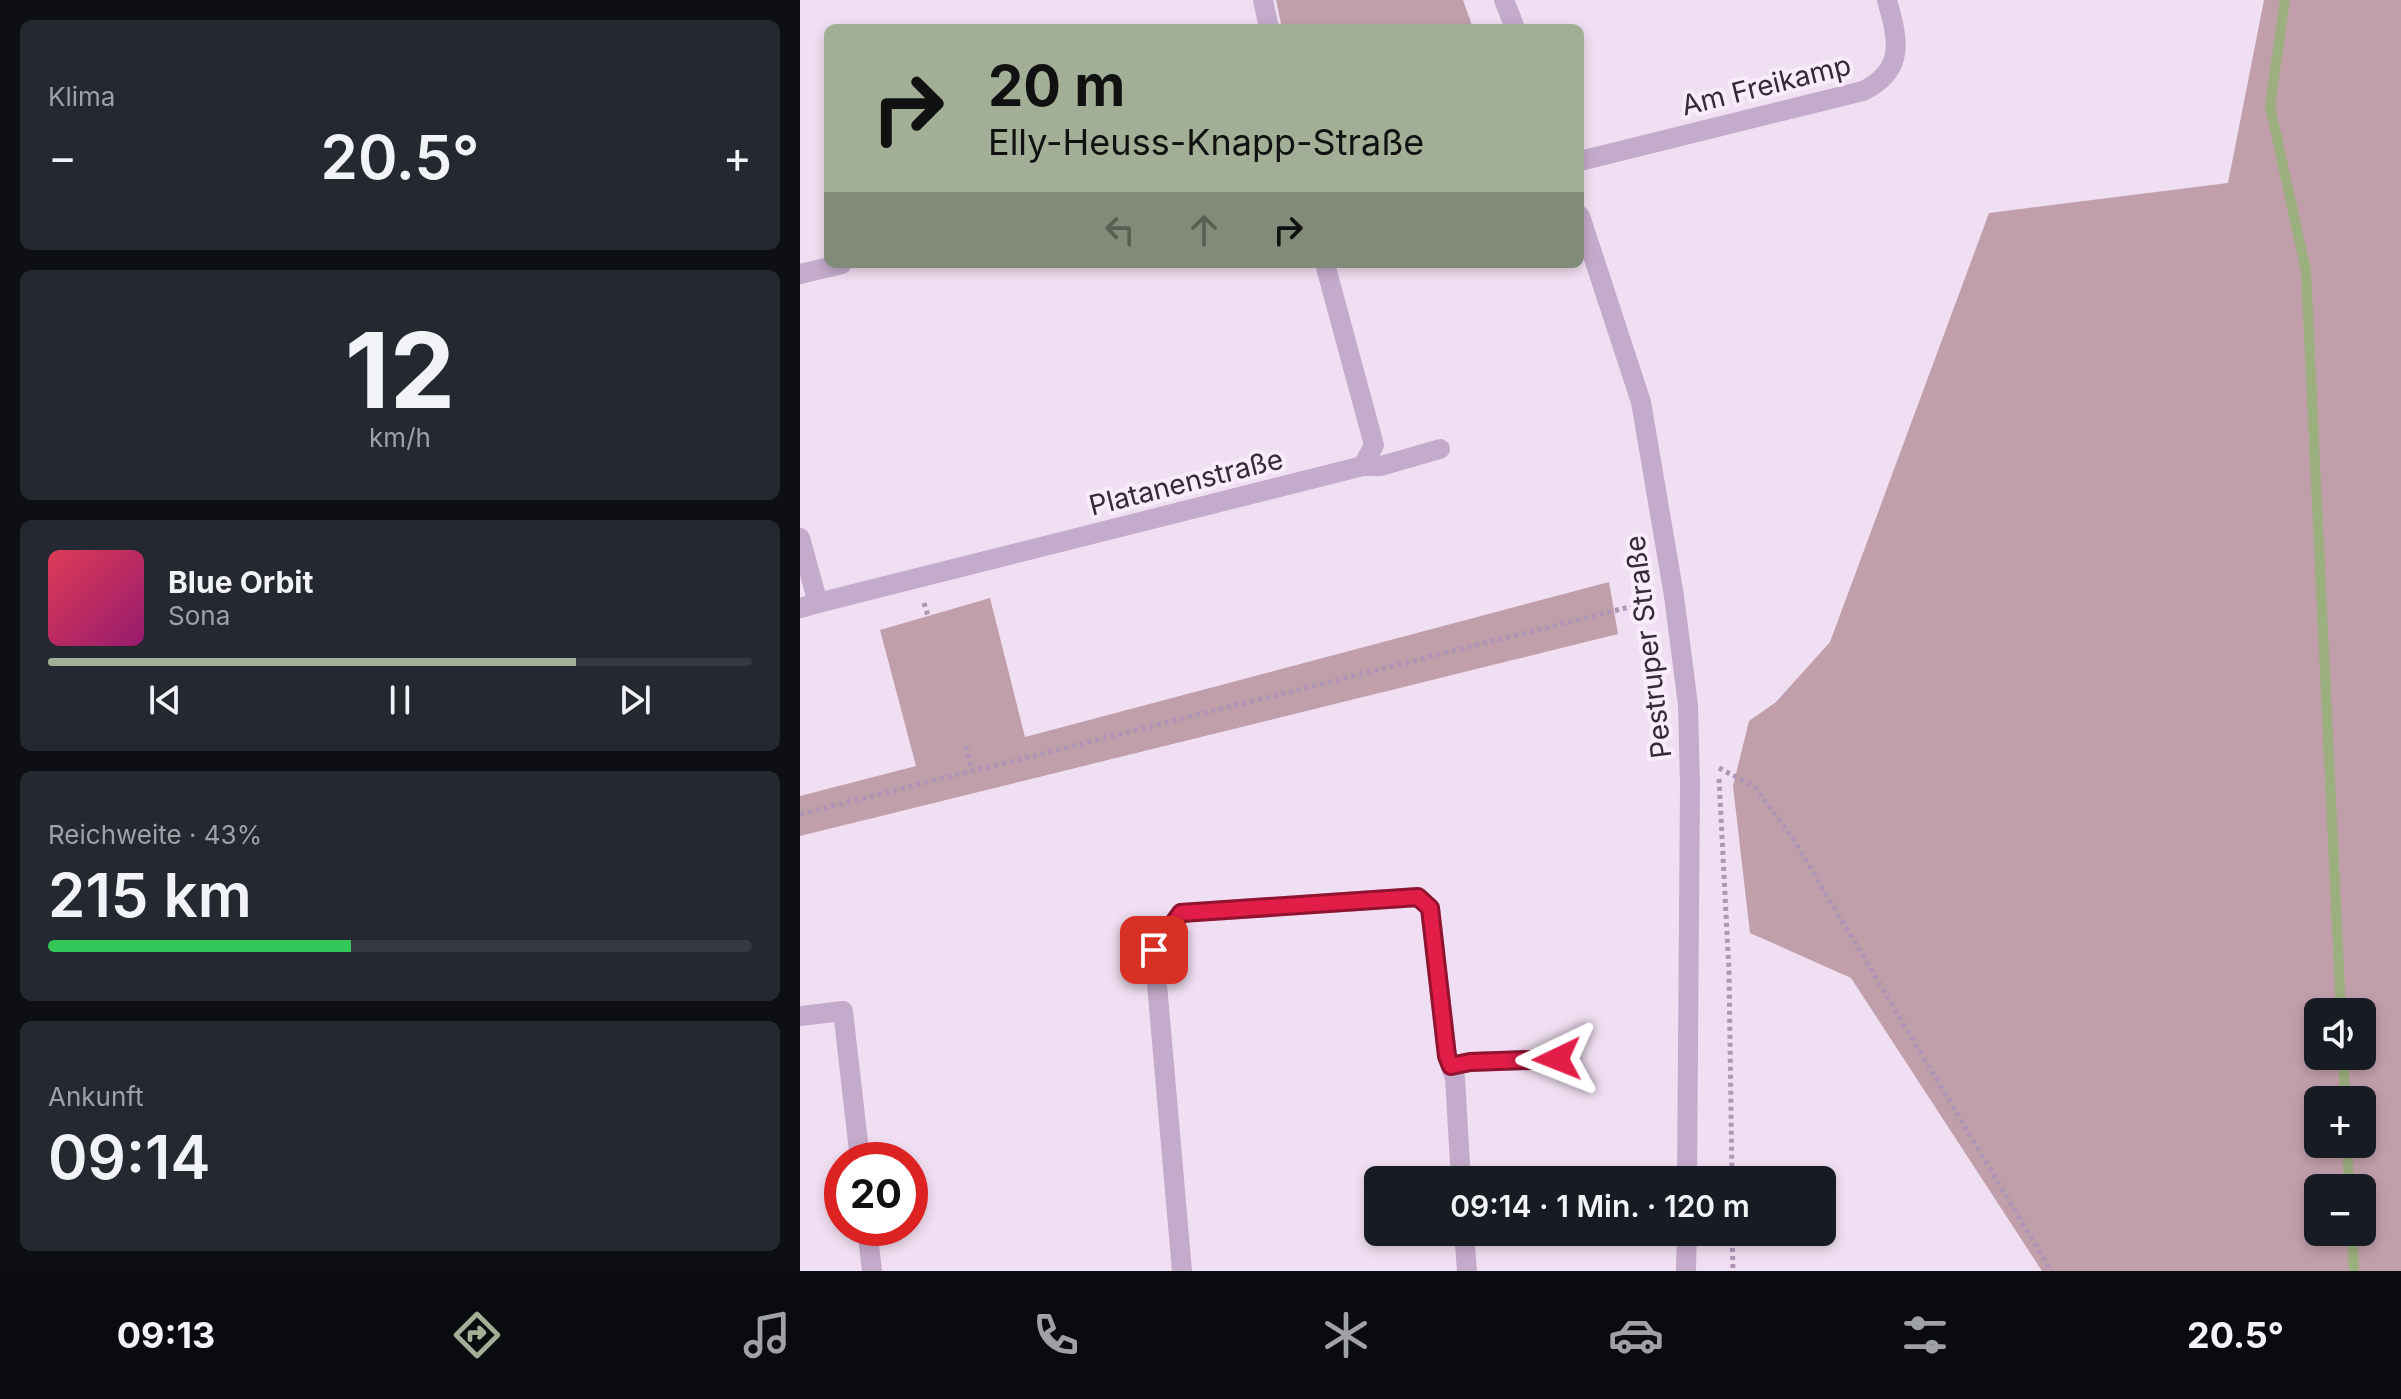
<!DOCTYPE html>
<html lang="de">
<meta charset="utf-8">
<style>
body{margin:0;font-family:Inter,sans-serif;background:#242831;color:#f1f3f6;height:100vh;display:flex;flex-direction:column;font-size:30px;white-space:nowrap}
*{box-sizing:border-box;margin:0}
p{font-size:26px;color:#9ea1a6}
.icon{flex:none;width:44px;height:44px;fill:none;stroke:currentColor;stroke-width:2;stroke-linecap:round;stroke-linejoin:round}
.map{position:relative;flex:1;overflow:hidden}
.panel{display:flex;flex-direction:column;gap:20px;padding:20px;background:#0d0f14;width:800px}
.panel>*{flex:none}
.hud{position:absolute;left:24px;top:24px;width:760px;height:244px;border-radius:12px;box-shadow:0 4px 12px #0003;background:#a2ae96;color:#111;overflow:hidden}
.controls{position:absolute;left:1504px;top:998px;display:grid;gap:16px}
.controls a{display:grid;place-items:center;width:72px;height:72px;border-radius:12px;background:#171b24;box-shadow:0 4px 12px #0003;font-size:40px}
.speed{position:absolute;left:24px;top:1142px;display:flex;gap:16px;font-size:40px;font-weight:700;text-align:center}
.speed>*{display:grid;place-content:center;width:104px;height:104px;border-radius:50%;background:#171b24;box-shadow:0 4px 12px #0003;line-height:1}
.speed .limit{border:12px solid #d22;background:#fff;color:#111}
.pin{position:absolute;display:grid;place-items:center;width:68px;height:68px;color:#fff;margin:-34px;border-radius:16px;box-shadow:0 4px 12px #0006}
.me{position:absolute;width:88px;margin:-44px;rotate:268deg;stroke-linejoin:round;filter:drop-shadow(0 0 6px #0008)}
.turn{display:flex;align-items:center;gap:28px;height:168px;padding:0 32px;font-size:36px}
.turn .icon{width:104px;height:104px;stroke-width:2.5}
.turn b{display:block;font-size:56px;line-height:68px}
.lanes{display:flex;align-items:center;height:76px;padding:0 32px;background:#0003;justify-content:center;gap:40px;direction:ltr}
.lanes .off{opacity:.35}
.big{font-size:60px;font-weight:600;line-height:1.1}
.panel .tile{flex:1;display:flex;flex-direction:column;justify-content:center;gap:12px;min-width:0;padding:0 28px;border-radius:12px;background:#242831}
.panel .dial{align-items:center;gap:0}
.dial b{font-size:104px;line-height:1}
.song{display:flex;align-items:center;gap:24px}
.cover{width:96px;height:96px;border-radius:12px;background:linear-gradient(135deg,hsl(350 70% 55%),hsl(320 70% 35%))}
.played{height:8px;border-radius:4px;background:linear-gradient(90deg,#a2ae96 75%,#363941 75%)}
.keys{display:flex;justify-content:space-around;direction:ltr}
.heat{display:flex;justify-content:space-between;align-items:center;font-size:44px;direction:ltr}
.charge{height:12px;border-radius:6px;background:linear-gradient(90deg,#34c759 43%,#363941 0)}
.trip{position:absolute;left:564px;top:1166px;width:472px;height:80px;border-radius:12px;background:#171b24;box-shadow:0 4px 12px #0003;font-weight:600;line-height:80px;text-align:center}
.tabs{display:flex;height:128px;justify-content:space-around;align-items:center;background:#090b0e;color:#9ea1a6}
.tabs .icon{width:56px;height:56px}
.tabs .selected{color:#a2ae96}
.tabs b{font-size:36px;color:#f1f3f6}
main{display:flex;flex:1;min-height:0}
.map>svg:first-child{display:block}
.green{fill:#c19faa;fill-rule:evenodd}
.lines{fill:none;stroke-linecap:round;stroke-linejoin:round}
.stream{stroke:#9caf7e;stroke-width:10}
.path{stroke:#af95b6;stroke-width:5;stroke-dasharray:4 4;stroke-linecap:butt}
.minor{stroke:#c5abcb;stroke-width:20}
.route-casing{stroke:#92132f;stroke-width:20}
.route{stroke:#e11d48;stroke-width:14}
.labels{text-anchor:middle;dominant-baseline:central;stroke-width:8;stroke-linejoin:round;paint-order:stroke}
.street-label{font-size:28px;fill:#342a38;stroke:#f8ecfa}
</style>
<main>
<section class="panel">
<div class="tile"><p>Klima</p>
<div class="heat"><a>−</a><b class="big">20.5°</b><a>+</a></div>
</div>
<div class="tile dial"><b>12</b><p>km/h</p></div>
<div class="tile">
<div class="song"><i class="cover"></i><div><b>Blue Orbit</b><p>Sona</p></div></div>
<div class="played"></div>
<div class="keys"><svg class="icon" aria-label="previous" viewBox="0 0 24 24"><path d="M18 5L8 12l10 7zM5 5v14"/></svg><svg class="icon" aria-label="pause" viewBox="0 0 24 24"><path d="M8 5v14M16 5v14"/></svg><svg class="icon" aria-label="next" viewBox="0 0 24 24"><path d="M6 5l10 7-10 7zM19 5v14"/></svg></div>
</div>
<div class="tile"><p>Reichweite · 43%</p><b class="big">215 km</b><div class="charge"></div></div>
<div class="tile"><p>Ankunft</p><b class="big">09:14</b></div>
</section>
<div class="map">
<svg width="1601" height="1271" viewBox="0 0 1601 1271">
<rect width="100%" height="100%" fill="#f0dff2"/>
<g class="green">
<path d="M476 0H663L673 28H482Z"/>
<path d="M1464 0H1601V1271H1242L1051 978 950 933 933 786 949 721 976 702 1030 642 1189 213 1428 183ZM1562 1012V1056H1518V1012ZM1562 1100V1144H1518V1100ZM1562 1188V1232H1518V1188Z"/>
<path d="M809 582 818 634 0 836V796L116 766 80 630 190 598 225 737Z"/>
</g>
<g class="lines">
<g class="stream">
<path d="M1485 0 1470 106 1506 271 1541 1012"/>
<path d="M1543 1056 1545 1100"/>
<path d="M1547 1144 1549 1188"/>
<path d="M1552 1232 1554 1271"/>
</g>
<g class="path">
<path d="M124 603 128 616"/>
<path d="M166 746 172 770"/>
<path d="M919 768 954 786 992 837 1251 1271"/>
<path d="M919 779 929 971 932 1180"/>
<path d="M0 814 849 602"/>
<path d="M932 1232 933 1271"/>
</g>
<g class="minor">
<path d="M463 0 469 28"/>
<path d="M704 0 715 28"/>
<path d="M780 161 1063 91C1106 70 1098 39 1087 0"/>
<path d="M780 216 841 402 874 596 888 705 890 783 887 1180"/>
<path d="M0 274 42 264"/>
<path d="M563 466H581L640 449"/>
<path d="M0 538 18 603 0 608"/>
<path d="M18 603 563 466 574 445 525 264"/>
<path d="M0 1016 43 1011 60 1160"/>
<path d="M651 1066 670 1062 757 1059"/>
<path d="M67 1228 72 1271"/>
<path d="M664 1232 667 1271"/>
<path d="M382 1271 354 950 381 913 618 897 630 908 647 1056 655 1078 661 1180"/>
<path d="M886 1271 887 1232"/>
</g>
</g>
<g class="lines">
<defs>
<path id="route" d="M354 950 381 913 618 897 630 908 647 1056 651 1066 670 1062 757 1059"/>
</defs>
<use href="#route" class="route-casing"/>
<use href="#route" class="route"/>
</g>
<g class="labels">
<g class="street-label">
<text transform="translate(966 85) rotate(-14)">Am Freikamp</text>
<text transform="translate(386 482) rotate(-14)">Platanenstraße</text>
<text transform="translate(848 647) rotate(-97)">Pestruper Straße</text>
</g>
</g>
</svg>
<div class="controls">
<a><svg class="icon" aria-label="sound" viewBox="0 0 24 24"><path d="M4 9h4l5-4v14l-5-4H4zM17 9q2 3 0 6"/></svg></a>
<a>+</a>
<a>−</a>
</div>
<div class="speed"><div class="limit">20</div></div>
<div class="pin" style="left:354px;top:950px;background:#d93025"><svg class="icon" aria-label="arrive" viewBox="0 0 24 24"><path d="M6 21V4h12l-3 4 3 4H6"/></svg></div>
<svg class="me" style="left:757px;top:1059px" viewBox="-20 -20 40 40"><path d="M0-17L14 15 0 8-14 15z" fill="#e11d48" stroke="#fff" stroke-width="4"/></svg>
<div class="trip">09:14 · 1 Min. · 120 m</div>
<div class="hud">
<div class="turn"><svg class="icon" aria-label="right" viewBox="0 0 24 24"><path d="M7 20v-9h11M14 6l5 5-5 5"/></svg><div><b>20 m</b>Elly-Heuss-Knapp-Straße</div></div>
<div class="lanes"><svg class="icon off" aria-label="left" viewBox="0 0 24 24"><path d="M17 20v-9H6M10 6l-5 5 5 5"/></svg><svg class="icon off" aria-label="ahead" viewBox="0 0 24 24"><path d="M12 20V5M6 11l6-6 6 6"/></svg><svg class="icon" aria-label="right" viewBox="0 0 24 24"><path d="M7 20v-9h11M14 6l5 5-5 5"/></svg></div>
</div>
</div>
</main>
<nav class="tabs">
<b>09:13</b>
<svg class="icon selected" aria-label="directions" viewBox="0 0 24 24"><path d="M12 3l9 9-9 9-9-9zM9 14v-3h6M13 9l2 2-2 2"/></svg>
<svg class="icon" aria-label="music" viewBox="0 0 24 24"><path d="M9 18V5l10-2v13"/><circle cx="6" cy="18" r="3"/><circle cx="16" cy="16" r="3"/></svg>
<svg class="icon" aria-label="phone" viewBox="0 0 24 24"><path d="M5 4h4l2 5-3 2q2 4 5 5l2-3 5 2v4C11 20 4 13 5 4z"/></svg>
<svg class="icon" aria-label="climate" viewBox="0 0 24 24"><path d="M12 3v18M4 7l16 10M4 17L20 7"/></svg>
<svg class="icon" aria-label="car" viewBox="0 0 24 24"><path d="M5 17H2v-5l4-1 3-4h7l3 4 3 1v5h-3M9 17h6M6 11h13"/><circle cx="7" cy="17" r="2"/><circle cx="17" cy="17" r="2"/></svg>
<svg class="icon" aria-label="filters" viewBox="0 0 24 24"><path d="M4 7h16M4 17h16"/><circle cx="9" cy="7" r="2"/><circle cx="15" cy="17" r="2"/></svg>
<b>20.5°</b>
</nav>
